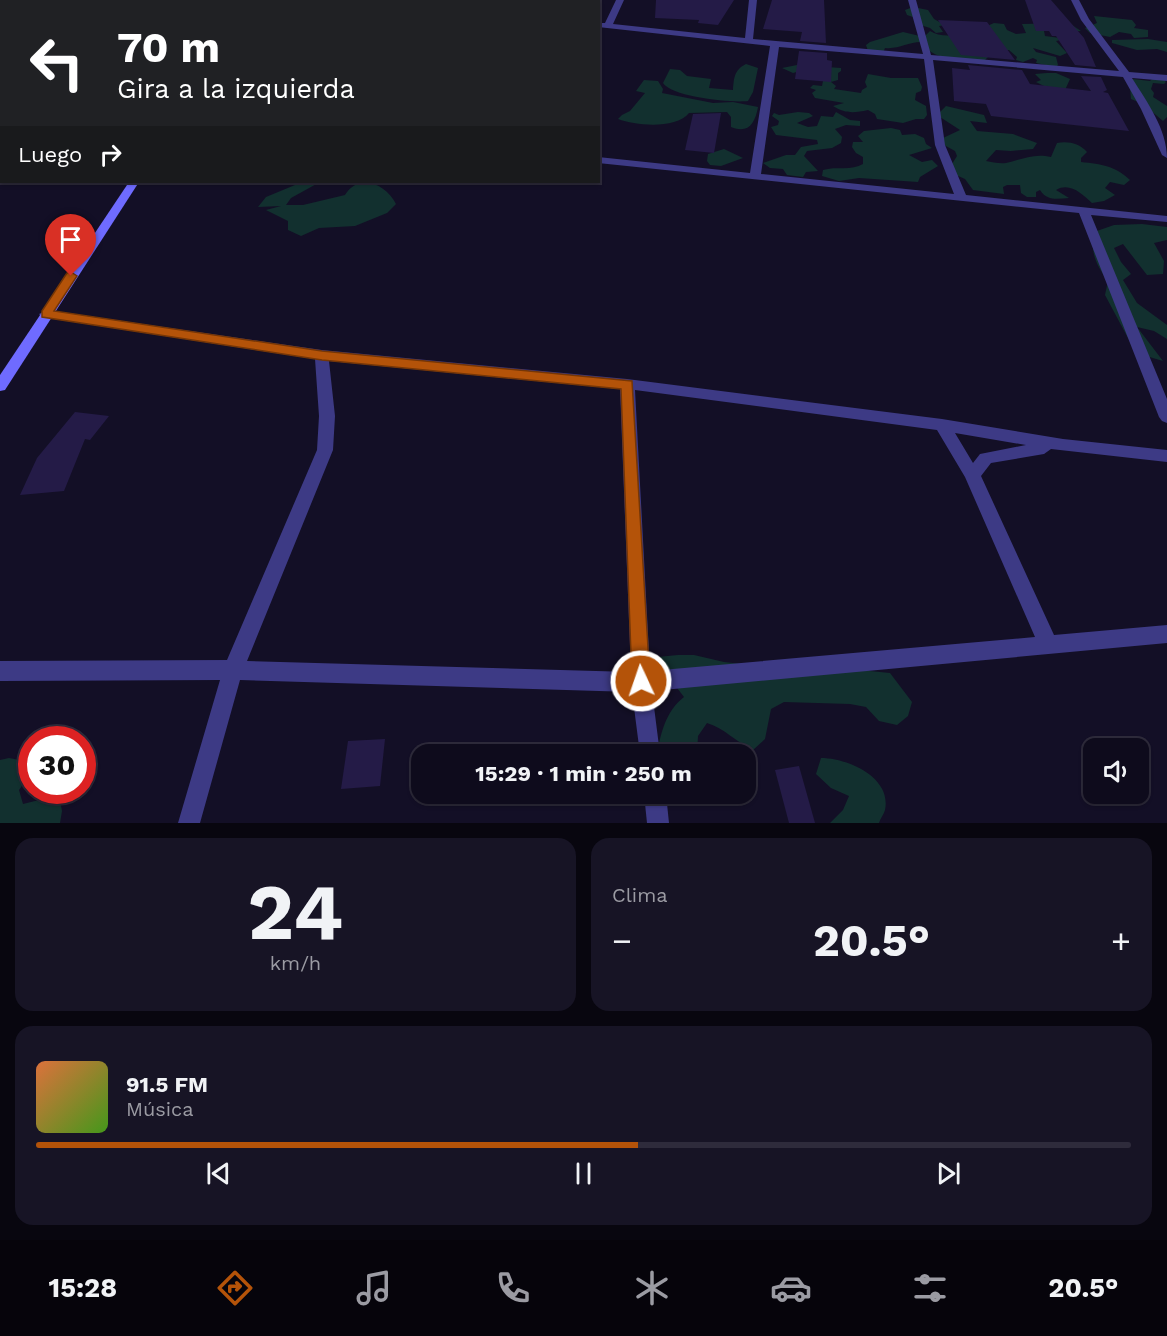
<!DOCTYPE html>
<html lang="es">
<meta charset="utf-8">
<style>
body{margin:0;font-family:"Work Sans",sans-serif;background:#171425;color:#f1f3f6;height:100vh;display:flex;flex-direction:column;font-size:22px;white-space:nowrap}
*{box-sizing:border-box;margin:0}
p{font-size:20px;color:#9b9ba3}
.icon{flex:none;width:33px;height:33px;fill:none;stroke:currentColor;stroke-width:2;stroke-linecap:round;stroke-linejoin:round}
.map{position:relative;height:823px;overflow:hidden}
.panel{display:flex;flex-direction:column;gap:15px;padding:15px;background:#08060f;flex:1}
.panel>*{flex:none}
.top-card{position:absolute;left:0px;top:0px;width:600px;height:183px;box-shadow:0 2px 4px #0004,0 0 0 2px #2e2b3b;background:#202124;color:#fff;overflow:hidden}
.tools{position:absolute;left:1083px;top:738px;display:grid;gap:12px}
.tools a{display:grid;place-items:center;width:66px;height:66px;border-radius:12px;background:#0e0b1c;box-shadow:0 2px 4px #0004,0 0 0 2px #2e2b3b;font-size:30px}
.speed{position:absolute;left:18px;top:726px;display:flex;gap:12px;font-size:30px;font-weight:700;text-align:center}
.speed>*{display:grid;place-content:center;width:78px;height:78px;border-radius:50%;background:#0e0b1c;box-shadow:0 2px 4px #0004,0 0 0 2px #2e2b3b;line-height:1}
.speed .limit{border:9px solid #d22;background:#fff;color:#111}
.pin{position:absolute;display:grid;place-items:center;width:51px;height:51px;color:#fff;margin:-62px -26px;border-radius:50% 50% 50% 0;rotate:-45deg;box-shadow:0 0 6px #0007}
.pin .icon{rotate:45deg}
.me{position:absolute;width:66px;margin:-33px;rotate:357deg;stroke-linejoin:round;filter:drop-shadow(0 0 4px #0008)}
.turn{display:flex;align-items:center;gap:21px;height:126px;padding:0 18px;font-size:27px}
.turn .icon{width:78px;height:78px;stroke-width:2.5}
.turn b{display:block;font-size:42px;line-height:51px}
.then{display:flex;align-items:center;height:57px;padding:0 18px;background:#0003;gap:12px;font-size:22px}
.big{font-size:45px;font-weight:700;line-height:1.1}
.panel .card{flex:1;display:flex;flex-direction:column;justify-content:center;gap:9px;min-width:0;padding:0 21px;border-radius:18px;background:#171425}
.panel .dial{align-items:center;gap:0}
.dial b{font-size:78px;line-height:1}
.song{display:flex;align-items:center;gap:18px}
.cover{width:72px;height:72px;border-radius:9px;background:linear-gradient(135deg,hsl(20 70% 55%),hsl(100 70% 35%))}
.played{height:6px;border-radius:3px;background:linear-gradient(90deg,#b45309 55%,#2e2b3b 55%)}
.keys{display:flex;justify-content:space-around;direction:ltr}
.heat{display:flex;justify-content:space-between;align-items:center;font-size:33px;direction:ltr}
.panel .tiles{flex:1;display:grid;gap:15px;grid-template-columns:1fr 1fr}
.card:last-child{grid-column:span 2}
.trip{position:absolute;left:411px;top:744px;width:345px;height:60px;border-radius:18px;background:#0e0b1c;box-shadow:0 2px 4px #0004,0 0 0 2px #2e2b3b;font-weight:700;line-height:60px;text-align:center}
.menu{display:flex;height:96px;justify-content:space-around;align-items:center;background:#06040b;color:#9b9ba3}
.menu .icon{width:42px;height:42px}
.menu .on{color:#b45309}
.menu b{font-size:27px;color:#f1f3f6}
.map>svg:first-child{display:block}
.green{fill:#12302f}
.building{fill:#241b47}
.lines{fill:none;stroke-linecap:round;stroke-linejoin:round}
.street{fill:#3d3a85;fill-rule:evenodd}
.secondary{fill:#6f6bff;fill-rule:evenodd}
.route{fill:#b45309;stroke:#753606;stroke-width:1.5}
</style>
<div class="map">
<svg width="1167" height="823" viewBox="0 0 1167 823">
<rect width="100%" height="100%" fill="#130f26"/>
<g class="green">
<path d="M913 7 928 10 934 19 945 25 939 26 943 32 936 33 930 28 914 23 919 19 907 15 905 10Z"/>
<path d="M1094 16 1132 20 1136 25 1134 28 1148 30V37L1134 38 1131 34 1119 32 1110 37 1090 33 1085 28 1097 23Z"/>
<path d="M994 23 1004 24 1007 30 1016 34 1026 33 1022 24 1069 23 1081 31H1044L1045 36 1060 38 1061 40 1056 41 1067 53 1060 56 1033 48 1036 52 1056 57 1058 65 1056 67 1036 63 1037 60 1033 58 1023 62 1016 60 1017 57 1009 50 994 51 984 61C964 59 937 62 923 45L928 43C912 39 900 50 885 48L883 53 868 51 866 45 870 42 903 32 924 37 930 31C947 42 978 30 994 23Z"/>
<path d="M1148 39 1167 42V52L1157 49 1137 50 1112 43V40Z"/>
<path d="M746 64 758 68 753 92 748 101C731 103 672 97 663 83L670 69 680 70 687 76 711 79 709 88 733 90C734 78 734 70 746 64Z"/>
<path d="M797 65 841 68V71L838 73V80L831 82 836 86 834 89 861 93 862 90 867 87 865 82 868 74 891 78H918L922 87 921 91 916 93 915 100 926 106 927 115 924 119H916L903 123 877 119 875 114 868 110C854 113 846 114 833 106L844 103 815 98 812 93 816 90 810 88 813 85 822 86 823 81H830L800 71 793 73 782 68Z"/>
<path d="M1047 73H1056L1070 79 1065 90 1044 86 1036 82 1041 80 1035 74Z"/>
<path d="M1154 77 1163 79 1166 82 1164 84 1153 83 1151 89 1154 93 1153 97 1167 106V117L1163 121 1143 104 1131 99 1130 87 1133 79 1150 81Z"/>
<path d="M644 80 658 81 663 89 662 93 713 103 733 102 758 107C755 124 748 134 731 127V117L727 112 689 113C676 129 637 126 618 119L622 115 630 111 645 93 636 91Z"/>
<path d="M946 106 984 115 987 123 970 121 977 131 1013 134 1037 143 1033 149 1011 151 996 150 986 161C992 162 1000 164 1006 163 1023 159 1034 153 1051 157L1057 143C1068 141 1079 143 1087 152L1081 158V162C1102 164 1115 166 1130 180L1124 185 1110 182 1105 188 1115 195 1104 201 1092 203C1082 194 1070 182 1056 190L1069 198C1057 199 1047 201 1040 190L1036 192V197H1027L1021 193 1020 185H1007L1003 187 1004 194 973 190 965 179 956 175 952 164 957 156 955 151 944 145 943 138 960 130 940 117V112Z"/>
<path d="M798 112 809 113 813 116 797 123 808 127 817 126 821 116 833 117 836 112 850 120 860 121V126L846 125 835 129 842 137 841 143 832 148 807 151 804 156 818 171 806 172 803 177 787 175 783 169 770 168 763 163 786 155H795L801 147 818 144 817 140 776 135 771 127 778 125 779 121 772 116 774 113 779 115Z"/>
<path d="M891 128 900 130 902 135 915 134 924 138 926 144 932 148 909 155 922 162 932 160 938 166 920 177 918 182 859 178 839 181 822 176 823 170C836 166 852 171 863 164V157L856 153 852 147 853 142H863L858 136 864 131Z"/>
<path d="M724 149 743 158 721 166 710 165 707 161 708 154Z"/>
<path d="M295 182H320L291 198 286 205H303L345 195C359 172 386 184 396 204L387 213 355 226 319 228 301 236 288 230V221L266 210 281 206 258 207 266 197 295 185Z"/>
<path d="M1142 224 1167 227V240L1154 243 1164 261 1163 274 1147 275 1123 244 1114 248 1121 262 1131 274 1123 280 1137 303 1167 325V339L1154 331 1137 327 1163 361 1136 353 1105 295 1108 281C1096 265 1090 252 1094 232L1114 225Z"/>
<path d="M678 655H694L724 662 785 669 829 667 890 673 912 702 908 716 897 725 879 721 866 707 850 704 784 702 771 709 765 739 753 750C734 741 726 729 707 723L698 736 697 754H657C661 732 666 711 684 697L674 684 644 688 647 658Z"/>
<path d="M9 758 25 761 31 773 19 790 23 804 59 795 62 811 60 823H0V760Z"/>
<path d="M821 758C847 758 892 777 885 810 884 814 880 819 879 823H830L843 810 849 796 831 788 816 774Z"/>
</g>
<g class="building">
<path d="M656 0H734L718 25 698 23 699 20 655 18Z"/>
<path d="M772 0H824L826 43 800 41 802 32 763 29Z"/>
<path d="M1025 0H1051L1084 38 1096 67 1075 65 1056 36H1052L1049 31H1036Z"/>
<path d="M938 20 987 22 1015 60 961 55Z"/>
<path d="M799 51 827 53V60L832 61 831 82 795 79Z"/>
<path d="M968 65 1022 70 1030 84 1091 91 1081 76 1101 77 1107 90 1103 92 1108 93 1129 131 991 116 986 104 954 101 952 68 970 70Z"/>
<path d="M721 113 714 153 685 150 693 114Z"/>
<path d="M75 412 109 416 90 440 85 439 64 491 20 495 37 458Z"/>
<path d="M385 739 380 786 341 789 348 741Z"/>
<path d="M473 744V754H433V746Z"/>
<path d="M799 766 815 823H789L775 770Z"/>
<path d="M430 794H471V800L429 803Z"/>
</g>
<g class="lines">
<g class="street">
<path d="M152 0H160L151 2Z"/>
<path d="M314 0H335L337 2H315Z"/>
<path d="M476 0H484L475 2Z"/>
<path d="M616 0H624L613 24 745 38 749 0H757L753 39 923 54 908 0H916L931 55 1119 71 1081 20 1071 0H1079L1089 19 1129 72 1167 75V81L1132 78C1147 102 1167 129 1167 158L1162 155 1141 109 1123 77 933 60 945 145 966 195 1167 216V222L1091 215 1167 399V423L1162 421 1159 417 1079 213 598 163V157L750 173 770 46 598 27V23H605ZM779 47 924 59 935 145 954 194 761 174Z"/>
<rect x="0" y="63" width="2" height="6"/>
<path d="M46 310 322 350 627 379 942 419 1063 439 1167 450V462L1051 449 1044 454 991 463 981 476 1054 635 1167 625V643L652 691 660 754H640L632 692 240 680 200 823H178L220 680 0 681V661L227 660 317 450 319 416 315 359 41 317 39 314ZM329 361 620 389 631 672 247 661 333 450 335 416ZM635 390 937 430 965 477 1035 637 650 671ZM955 433 1026 445 980 454 973 463Z"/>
<path d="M644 794H666L669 823H647Z"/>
</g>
<g class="secondary">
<rect x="0" y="117" width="2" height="6"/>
<path d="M129 182H139L5 390 0 391V375Z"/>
</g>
</g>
<path class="route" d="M71 272 77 276 54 311 322 351 632 381 650 681 647 688 641 690 635 688 632 681 621 389 322 360 42 317V311L67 273Z"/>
</svg>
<div class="tools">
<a><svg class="icon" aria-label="sound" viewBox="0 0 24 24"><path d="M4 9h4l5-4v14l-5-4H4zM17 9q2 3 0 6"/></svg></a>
</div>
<div class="speed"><div class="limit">30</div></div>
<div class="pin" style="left:71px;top:276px;background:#d93025"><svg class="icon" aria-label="arrive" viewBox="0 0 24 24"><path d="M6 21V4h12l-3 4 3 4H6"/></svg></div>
<svg class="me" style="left:641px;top:681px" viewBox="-20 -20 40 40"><circle r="17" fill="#b45309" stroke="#fff" stroke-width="3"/><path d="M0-11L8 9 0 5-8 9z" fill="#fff"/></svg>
<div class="trip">15:29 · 1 min · 250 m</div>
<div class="top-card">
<div class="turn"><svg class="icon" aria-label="left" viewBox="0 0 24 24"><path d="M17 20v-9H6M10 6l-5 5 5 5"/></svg><div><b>70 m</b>Gira a la izquierda</div></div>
<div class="then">Luego<svg class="icon" aria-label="right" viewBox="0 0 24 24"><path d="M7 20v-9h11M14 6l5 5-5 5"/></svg></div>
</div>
</div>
<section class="panel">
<div class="tiles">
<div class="card dial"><b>24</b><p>km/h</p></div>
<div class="card"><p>Clima</p>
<div class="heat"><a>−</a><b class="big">20.5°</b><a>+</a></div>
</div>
<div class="card">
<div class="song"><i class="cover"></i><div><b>91.5 FM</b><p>Música</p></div></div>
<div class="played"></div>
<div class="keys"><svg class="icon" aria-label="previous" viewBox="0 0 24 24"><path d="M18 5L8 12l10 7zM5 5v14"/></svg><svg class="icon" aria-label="pause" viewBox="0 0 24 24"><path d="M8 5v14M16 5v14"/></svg><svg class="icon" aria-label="next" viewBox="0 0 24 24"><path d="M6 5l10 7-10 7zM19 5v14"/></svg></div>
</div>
</div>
</section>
<nav class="menu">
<b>15:28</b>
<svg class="icon on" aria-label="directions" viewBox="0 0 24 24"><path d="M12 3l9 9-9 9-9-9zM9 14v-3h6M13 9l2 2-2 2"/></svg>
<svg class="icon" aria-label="music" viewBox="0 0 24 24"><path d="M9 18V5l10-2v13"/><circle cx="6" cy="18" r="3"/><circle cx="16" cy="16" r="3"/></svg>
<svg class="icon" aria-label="phone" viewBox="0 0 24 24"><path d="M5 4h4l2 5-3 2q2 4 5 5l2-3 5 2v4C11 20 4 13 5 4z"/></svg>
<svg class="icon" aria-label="climate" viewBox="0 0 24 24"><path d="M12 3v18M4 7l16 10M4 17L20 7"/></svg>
<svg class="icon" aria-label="car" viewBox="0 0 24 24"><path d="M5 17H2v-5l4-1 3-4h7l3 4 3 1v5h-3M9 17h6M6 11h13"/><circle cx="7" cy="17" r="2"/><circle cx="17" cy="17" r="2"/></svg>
<svg class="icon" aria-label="filters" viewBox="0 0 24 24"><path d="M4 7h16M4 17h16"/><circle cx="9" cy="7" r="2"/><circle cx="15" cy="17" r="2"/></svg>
<b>20.5°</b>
</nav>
